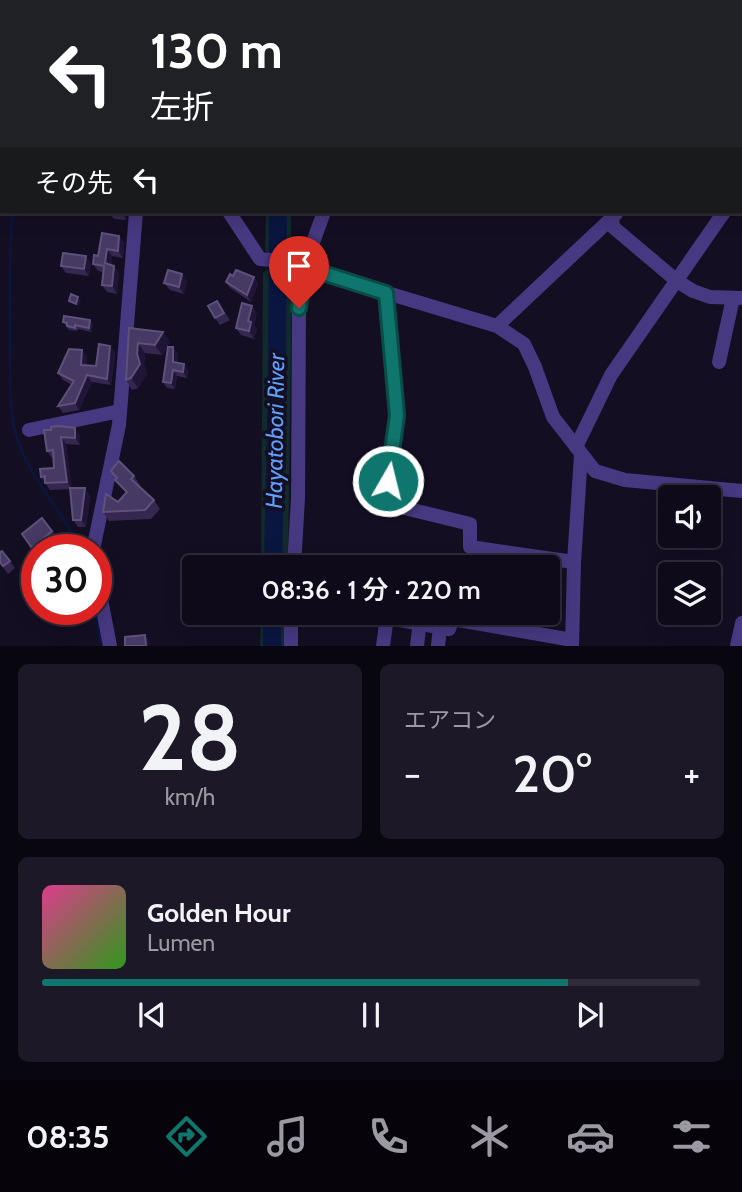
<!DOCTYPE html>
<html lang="ja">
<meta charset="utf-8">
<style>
body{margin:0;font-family:Cabin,"Noto Sans JP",sans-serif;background:#1d1827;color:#f1f3f6;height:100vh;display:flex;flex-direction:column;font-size:26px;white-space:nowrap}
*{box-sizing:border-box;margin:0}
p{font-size:23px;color:#9b9aa2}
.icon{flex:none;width:38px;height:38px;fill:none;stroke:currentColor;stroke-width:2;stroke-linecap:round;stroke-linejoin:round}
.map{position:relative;height:646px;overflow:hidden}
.drawer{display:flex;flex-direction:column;gap:18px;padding:18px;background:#08060e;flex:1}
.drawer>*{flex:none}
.hud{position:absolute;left:0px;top:0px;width:742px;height:214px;box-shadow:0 4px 18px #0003,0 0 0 2px #2f2b39;background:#202124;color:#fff;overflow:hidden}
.fabs{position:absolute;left:658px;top:485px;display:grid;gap:14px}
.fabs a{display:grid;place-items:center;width:63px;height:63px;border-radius:7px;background:#0f0a1a;box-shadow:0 4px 18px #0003,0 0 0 2px #2f2b39;font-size:35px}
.speed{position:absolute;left:21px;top:534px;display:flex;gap:14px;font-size:35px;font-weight:700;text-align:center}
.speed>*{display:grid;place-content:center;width:91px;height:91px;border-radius:50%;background:#0f0a1a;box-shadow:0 4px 18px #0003,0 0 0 2px #2f2b39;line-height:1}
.speed .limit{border:10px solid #d22;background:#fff;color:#111}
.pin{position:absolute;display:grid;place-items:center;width:60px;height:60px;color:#fff;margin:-72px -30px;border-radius:50% 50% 50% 0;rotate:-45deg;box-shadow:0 0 7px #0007}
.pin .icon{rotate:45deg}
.me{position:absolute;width:77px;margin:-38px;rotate:8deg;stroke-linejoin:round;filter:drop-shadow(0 0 5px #0008)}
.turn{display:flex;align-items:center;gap:24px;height:147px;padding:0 35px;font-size:32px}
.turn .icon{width:91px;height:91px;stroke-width:2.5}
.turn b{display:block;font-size:49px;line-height:60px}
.then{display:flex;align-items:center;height:66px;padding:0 35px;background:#0003;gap:14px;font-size:26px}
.big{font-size:52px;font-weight:600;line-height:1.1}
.drawer .tile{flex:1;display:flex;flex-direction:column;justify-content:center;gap:10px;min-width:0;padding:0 24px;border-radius:10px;background:#1d1827}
.drawer .dial{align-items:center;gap:0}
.dial b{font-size:91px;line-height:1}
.song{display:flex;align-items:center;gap:21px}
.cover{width:84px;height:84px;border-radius:10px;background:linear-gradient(135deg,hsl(330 70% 55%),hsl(110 70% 35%))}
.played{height:7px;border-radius:4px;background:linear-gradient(90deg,#0f766e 80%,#2f2b39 80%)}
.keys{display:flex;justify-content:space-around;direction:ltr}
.heat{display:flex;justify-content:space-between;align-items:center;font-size:38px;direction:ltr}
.drawer .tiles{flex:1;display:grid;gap:18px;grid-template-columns:1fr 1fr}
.tile:last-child{grid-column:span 2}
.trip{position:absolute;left:182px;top:555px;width:378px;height:70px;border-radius:7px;background:#0f0a1a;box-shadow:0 4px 18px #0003,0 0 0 2px #2f2b39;font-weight:600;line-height:70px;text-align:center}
.tab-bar{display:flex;height:112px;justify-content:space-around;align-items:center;background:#06040a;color:#9b9aa2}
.tab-bar .icon{width:49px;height:49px}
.tab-bar .on{color:#0f766e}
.tab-bar b{font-size:32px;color:#f1f3f6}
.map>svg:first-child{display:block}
.green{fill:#112a2c}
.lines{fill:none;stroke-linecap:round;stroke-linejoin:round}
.stream{stroke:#0a1640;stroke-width:2.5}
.river{stroke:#0a1640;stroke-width:18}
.minor{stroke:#463981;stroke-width:14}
.major{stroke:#d658fe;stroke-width:18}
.wall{fill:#352750}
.shaded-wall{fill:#201536}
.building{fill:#463963;stroke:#5e517b;stroke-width:2}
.route-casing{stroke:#0a4d48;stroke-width:18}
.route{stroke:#0f766e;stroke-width:12}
.labels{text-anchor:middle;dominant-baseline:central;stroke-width:7;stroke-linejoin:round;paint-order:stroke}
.water-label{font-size:23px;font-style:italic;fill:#5f9ffe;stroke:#140e23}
</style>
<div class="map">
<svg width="742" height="646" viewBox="0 0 742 646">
<rect width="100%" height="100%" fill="#140e23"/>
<g class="green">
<path d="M266 212H274L269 567H261L263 273 269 269 268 252 265 251Z"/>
<path d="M284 212H291V252H287V269L292 272 288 567H280Z"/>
<path d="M261 613H268V646H260Z"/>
<path d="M278 613H287V646H277Z"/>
</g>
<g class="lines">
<g class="stream">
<path d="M0 48 2 42"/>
<path d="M12 212C9 259 10 305 10 352 11 380 8 411 17 438 31 480 61 511 82 550"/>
<path d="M95 609 101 646"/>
</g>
<g class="river">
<path d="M282 2V0"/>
<path d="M273 567 277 372 278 212"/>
<path d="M272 646V612"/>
</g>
<g class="minor">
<path d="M440 0 442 2"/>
<path d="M424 2V0"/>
<path d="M723 2 725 0"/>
<path d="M740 73 742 71"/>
<path d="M740 187 742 184"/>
<path d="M229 212 260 259 294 262 324 274 497 326 524 344 535 367 553 417 595 471 625 480 742 491"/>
<path d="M611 212 613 227 677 281 693 291 710 297 742 298"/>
<path d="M386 293 397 415 384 503 470 524V547L574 562"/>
<path d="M497 326 616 214"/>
<path d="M719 362 733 298"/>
<path d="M29 430 120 411"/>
<path d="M576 447 611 375 724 212"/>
<path d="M93 550 119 425 136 212"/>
<path d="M294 567 298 498 299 308 304 267 324 212"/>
<path d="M96 573 110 646"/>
<path d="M357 612 449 629 453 619 572 640"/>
<path d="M291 646V612"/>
<path d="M383 646 387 617"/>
<path d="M417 646 421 612"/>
<path d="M438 646 440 627"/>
<path d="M572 646 574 562 581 455"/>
<path d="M737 646 742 623"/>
</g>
<g class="major">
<path d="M33 2V0"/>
<path d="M0 100 2 95"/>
</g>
</g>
<g class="wall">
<path d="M109 212H126V220L114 219Z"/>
<path d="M119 236 124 243 123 258 112 256 111 265 114 266 119 273 117 294 107 292 102 285 103 272 98 271 93 264 98 256Z"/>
<path d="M86 256 91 264 89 276 66 273 61 266Z"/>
<path d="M233 276 254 277 258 284 251 302 230 288 226 282Z"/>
<path d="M187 281 184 294 170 290 164 283Z"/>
<path d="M217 301 230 320 220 325 215 318Z"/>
<path d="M257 313 254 325 257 329 254 339 241 335 236 328Z"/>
<path d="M90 320 93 324 91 332 78 329 77 331 69 330 63 322Z"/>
<path d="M129 328 170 342 162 355 145 353 144 364 147 374 138 388 132 390 126 380Z"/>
<path d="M110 346 115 353 111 385 92 382 79 410 63 413 58 406 72 385 63 380 58 373 82 350 87 357 86 365 96 366Z"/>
<path d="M178 353 177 363 188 370 187 378 177 376 175 389 167 388 163 382Z"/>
<path d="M51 430 80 435V445L66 444 71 488 90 495 86 527H78L73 520 70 489 50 490 41 477 54 468 53 458H52L47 451Z"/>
<path d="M111 471 134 476 140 485 139 486 154 500 160 509 151 519 109 521 103 512 118 502 126 493 115 480 116 479Z"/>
<path d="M52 531 57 538 43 550H37V555L22 534Z"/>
<path d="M0 552 10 561 15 568 8 574 0 563Z"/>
</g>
<g class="shaded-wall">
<path d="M121 212H126V220Z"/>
<path d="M119 236 124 243 123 258 118 251Z"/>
<path d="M107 249 112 256 110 270 105 263Z"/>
<path d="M86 256 91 264 89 276 84 269Z"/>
<path d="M114 266 119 273 117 294 112 286Z"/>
<path d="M182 274 187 281 184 294 179 287Z"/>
<path d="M254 277 258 284 251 302 247 295Z"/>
<path d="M78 297 81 301 78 307 76 304Z"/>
<path d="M252 306 257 313 254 325 257 329 254 339 249 331 248 321Z"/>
<path d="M90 320 93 324 91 332 89 328Z"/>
<path d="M163 332 170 342 162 355 155 345Z"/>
<path d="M138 343 145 353 144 364 147 374 138 388 131 378Z"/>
<path d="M110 346 115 353 111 385 107 379Z"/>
<path d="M173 347 178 353 177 369 173 362Z"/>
<path d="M82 350 87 357 86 371 81 365Z"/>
<path d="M184 364 188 370 187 378 183 372Z"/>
<path d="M173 370 177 376 175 389 171 383Z"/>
<path d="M87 375 92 382 79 410 75 403Z"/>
<path d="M75 428 80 435V445L75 438Z"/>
<path d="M61 437 66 444 72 489 67 482Z"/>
<path d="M85 488 90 495 86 527 81 520Z"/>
<path d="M145 635 150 643V646H146Z"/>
</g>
<g class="building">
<path d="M102 233 119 236 118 251 107 249 105 263 114 266 112 286 102 285 104 266 93 264 94 255 98 256Z"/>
<path d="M63 253 86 256 84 269 61 266Z"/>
<path d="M168 270 182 274 179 287 164 283Z"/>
<path d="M236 270 254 277 247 295 226 282 230 274 233 276Z"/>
<path d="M71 294 78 297 76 304 69 301Z"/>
<path d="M217 301 224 313 215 318 208 306Z"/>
<path d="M242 303 252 306 248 321 251 322 249 331 236 328Z"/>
<path d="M64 316 90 320 89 328 75 325V328L67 326V323L63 322Z"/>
<path d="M129 328 163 332 155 345 138 343 137 354 140 364 131 378 126 380Z"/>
<path d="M99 344 110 346 107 379 87 375 75 403 58 406 74 381 58 373 69 349 82 350 81 365 96 366Z"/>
<path d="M168 347H173V362L184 364 183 372 173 370 171 383 163 382Z"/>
<path d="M59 426 75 428V438L61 437 67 482 45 483V476L41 477 40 469 54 468 53 450 47 451 44 430H51V427Z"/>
<path d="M119 461 134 476 131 479 154 500 145 510 103 512 106 494 118 502 127 492 115 480 117 478 111 471 112 469Z"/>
<path d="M70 488H85L81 520H73Z"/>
<path d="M42 518 52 531 32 548 22 534Z"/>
<path d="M2 551 10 561 3 566 0 562V552Z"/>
<path d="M145 635 146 646H125V637Z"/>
</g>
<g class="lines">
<defs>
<path id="route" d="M299 308 304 267 386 293 397 415 388 481"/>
</defs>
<use href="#route" class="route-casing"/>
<use href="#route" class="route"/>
</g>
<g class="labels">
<g class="water-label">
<text transform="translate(275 431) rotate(-89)">Hayatobori River</text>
</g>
</g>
</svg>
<div class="fabs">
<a><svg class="icon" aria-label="sound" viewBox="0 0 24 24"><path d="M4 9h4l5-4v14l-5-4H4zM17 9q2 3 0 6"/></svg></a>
<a><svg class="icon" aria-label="layers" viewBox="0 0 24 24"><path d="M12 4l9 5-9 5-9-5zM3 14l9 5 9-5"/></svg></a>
</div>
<div class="speed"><div class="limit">30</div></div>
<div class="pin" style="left:299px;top:308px;background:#d93025"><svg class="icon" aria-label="arrive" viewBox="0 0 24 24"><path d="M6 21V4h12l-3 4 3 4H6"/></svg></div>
<svg class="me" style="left:388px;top:481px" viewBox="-20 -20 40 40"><circle r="17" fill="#0f766e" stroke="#fff" stroke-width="3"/><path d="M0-11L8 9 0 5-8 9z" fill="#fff"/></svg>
<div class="trip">08:36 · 1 分 · 220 m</div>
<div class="hud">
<div class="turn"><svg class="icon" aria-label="left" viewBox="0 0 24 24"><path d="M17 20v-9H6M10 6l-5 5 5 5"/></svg><div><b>130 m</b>左折</div></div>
<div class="then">その先<svg class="icon" aria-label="left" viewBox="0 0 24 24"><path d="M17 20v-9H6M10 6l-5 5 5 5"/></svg></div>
</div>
</div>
<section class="drawer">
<div class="tiles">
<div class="tile dial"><b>28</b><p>km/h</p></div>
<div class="tile"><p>エアコン</p>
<div class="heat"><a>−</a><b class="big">20°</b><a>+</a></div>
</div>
<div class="tile">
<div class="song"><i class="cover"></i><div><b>Golden Hour</b><p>Lumen</p></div></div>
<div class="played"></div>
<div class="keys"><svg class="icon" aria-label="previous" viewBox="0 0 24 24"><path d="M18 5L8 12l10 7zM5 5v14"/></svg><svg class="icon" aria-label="pause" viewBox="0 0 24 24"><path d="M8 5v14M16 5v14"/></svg><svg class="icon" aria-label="next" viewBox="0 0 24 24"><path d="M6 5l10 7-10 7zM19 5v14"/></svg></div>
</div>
</div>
</section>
<nav class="tab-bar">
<b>08:35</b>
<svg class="icon on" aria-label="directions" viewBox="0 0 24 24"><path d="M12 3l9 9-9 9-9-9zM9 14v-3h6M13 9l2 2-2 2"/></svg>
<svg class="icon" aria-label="music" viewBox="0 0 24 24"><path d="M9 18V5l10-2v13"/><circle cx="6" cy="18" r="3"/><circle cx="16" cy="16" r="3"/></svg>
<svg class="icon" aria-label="phone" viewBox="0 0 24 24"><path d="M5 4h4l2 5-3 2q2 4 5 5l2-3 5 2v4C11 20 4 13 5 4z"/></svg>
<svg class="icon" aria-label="climate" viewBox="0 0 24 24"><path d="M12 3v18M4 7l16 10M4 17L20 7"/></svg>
<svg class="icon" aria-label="car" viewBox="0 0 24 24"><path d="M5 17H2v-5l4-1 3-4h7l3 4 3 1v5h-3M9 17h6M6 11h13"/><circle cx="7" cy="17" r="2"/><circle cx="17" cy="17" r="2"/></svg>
<svg class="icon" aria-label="filters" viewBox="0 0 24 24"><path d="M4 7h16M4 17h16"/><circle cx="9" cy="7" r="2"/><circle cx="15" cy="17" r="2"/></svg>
</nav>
